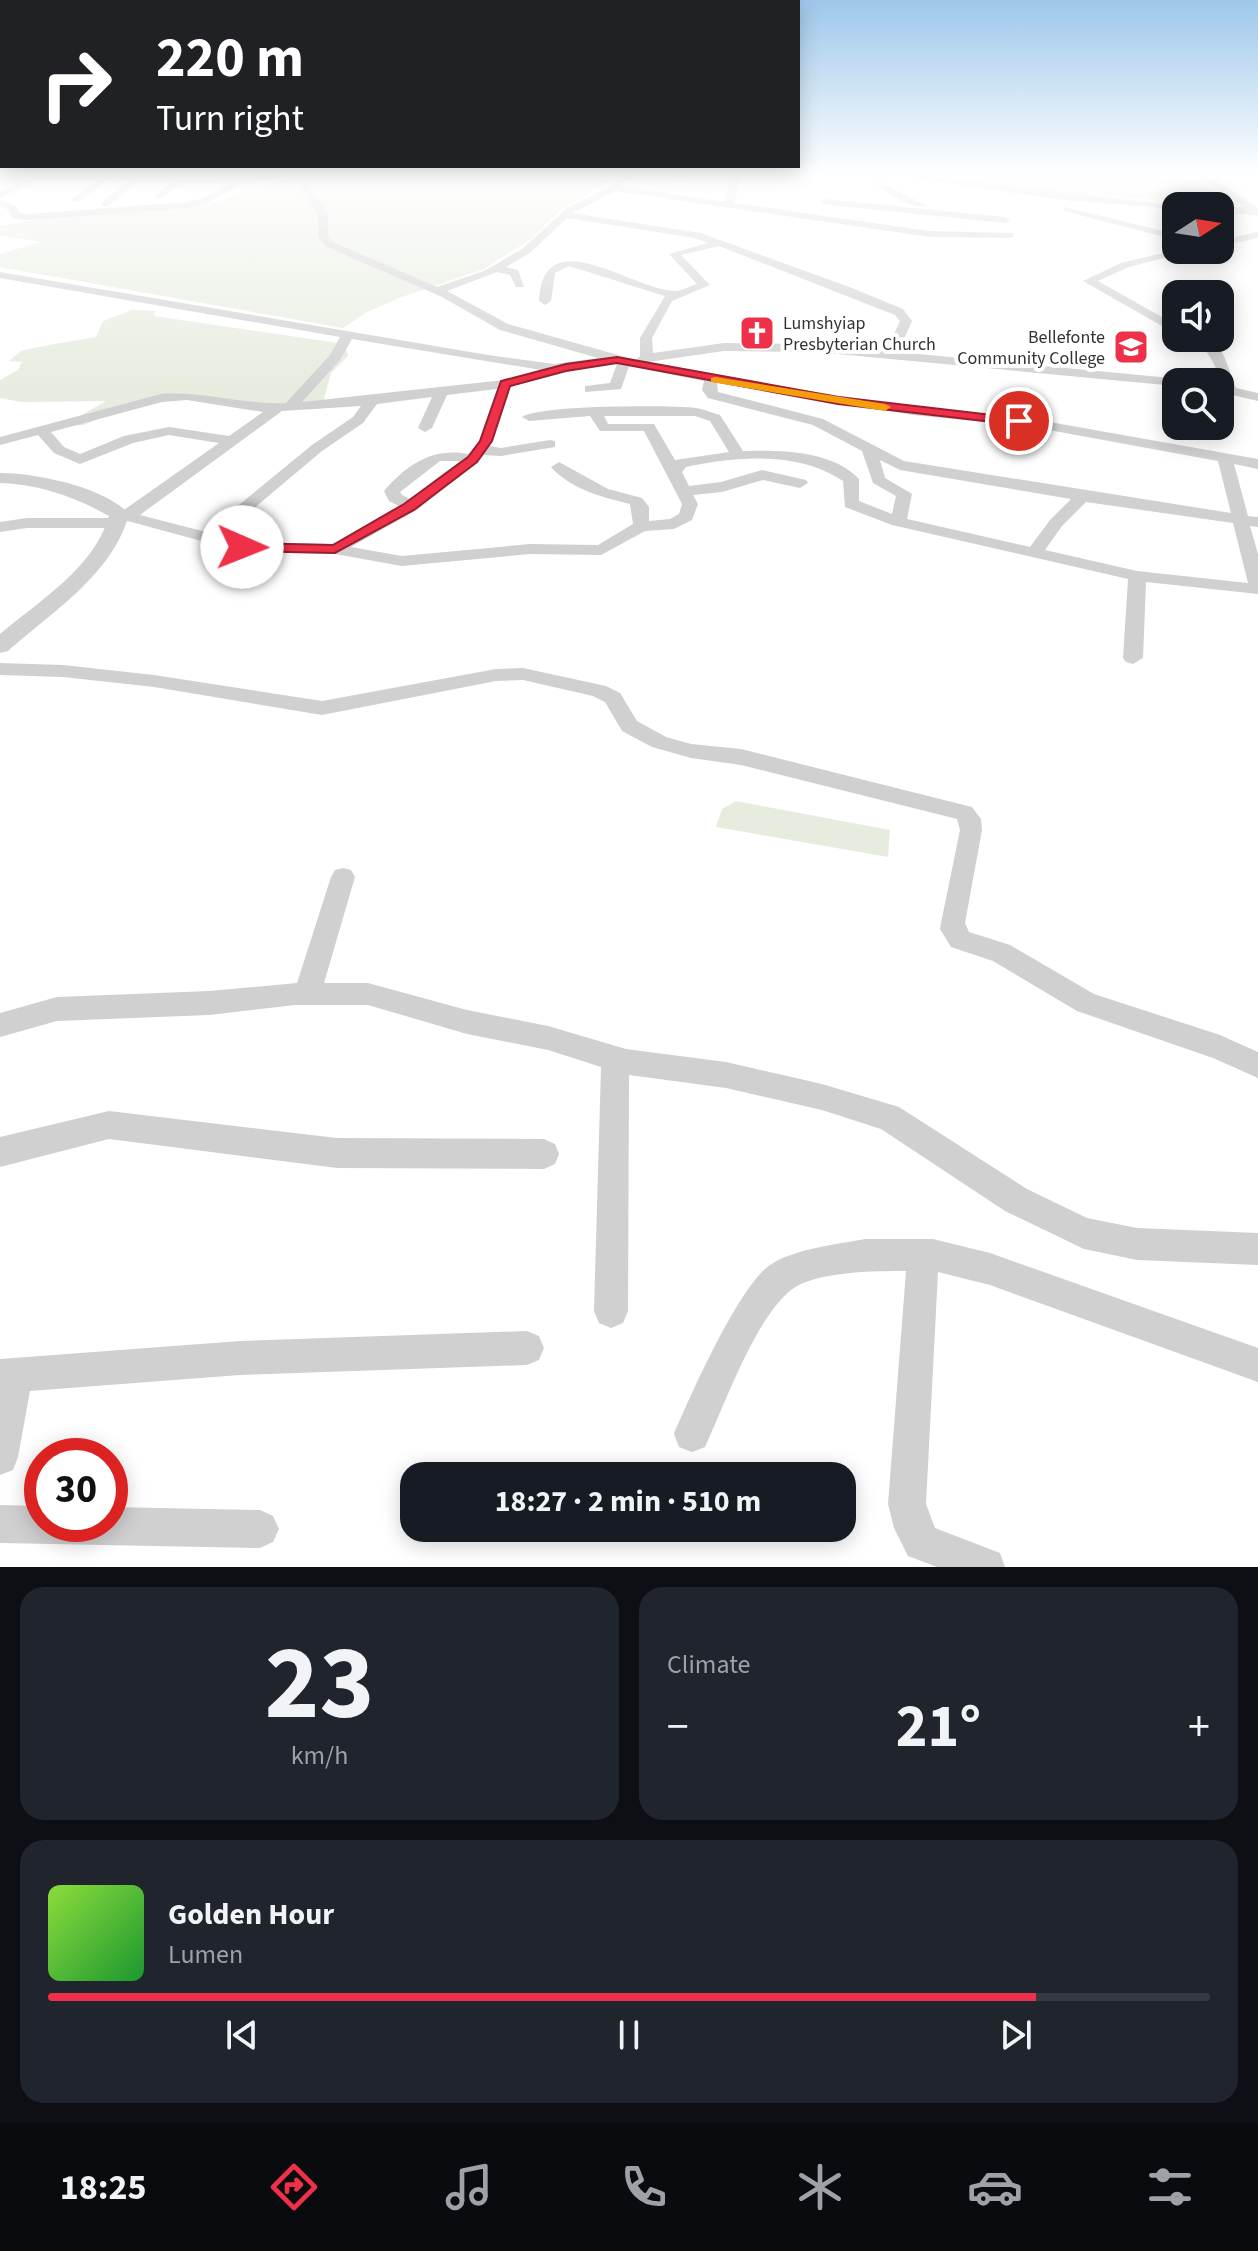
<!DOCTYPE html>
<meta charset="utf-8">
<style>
body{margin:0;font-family:"Source Sans 3",sans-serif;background:#20242c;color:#f1f3f6;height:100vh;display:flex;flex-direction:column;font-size:30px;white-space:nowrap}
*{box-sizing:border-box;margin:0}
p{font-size:26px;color:#9ea1a6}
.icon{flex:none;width:44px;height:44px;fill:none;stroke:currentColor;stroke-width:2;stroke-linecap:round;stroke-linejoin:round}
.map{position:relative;height:1567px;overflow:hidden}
.panel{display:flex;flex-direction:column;gap:20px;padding:20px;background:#0d0f14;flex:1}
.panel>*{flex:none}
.banner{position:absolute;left:0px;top:0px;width:800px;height:168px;box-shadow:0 4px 20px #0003;background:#202124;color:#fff;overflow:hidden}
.needle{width:52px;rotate:78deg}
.fabs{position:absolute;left:1162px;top:192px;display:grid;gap:16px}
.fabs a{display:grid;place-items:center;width:72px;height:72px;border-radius:16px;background:#171b24;box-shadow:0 4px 20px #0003;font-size:40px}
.speed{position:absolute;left:24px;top:1438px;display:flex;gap:16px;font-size:40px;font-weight:700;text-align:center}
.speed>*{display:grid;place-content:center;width:104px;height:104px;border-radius:50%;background:#171b24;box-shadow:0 4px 20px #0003;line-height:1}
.speed .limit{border:12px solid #d22;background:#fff;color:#111}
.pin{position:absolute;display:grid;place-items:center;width:68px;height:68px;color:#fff;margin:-34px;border:4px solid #fff;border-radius:50%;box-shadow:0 2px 8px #0007}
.me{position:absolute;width:88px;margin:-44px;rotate:91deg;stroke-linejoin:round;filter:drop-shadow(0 0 6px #0008)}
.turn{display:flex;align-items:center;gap:28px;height:168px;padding:0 24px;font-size:36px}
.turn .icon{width:104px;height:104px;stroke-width:2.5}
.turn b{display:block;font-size:56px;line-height:68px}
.big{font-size:60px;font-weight:700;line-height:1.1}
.panel .tile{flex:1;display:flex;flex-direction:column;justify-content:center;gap:12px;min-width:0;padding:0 28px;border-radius:24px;background:#20242c}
.panel .dial{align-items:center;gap:0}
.dial b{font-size:104px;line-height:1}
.song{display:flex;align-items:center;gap:24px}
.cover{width:96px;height:96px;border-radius:12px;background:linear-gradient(135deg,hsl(90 70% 55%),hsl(130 70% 35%))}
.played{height:8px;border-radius:4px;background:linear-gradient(90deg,#ee3049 85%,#363941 85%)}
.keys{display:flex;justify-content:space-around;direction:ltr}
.heat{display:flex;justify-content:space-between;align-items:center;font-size:44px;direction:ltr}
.panel .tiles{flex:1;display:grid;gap:20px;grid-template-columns:1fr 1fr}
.tile:last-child{grid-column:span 2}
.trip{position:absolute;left:400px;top:1462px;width:456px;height:80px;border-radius:24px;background:#171b24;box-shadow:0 4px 20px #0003;font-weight:700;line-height:80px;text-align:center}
.tabs{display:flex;height:128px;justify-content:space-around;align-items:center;background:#090b0e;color:#9ea1a6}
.tabs .icon{width:56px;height:56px}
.tabs .active{color:#ee3049}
.tabs b{font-size:36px;color:#f1f3f6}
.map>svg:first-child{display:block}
.green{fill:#e6ecde}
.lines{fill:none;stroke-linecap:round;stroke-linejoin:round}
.minor{fill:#d0d0d0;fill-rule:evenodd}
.tertiary{fill:#d0d0d0;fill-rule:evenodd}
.route{fill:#ee3049;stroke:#9b1f2f;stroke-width:2}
.slow{fill:#f59e0b}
.labels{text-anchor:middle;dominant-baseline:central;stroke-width:8;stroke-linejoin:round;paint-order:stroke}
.far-poi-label{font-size:18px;fill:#333;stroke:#fff;text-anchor:start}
</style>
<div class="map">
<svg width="1258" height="1567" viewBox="0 0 1258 1567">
<rect width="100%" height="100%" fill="#fff"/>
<g class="green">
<path d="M304 174H617L603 186 562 209 531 239 484 269 399 298 367 312 343 328 0 267V254L41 242 0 235V226L52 217 207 204Z"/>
<path d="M909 174 1169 175 1204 184 1237 203 1236 205 1223 206 1069 193Z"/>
<path d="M132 310 155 311 154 316 345 344 348 356 331 373 321 409 189 398 155 401 126 408 83 425 63 426 106 401 21 402 0 398V380L18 370 22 362 9 361 21 351 38 347 96 337 103 321Z"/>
<path d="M736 801 890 830 888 857 716 827 722 809Z"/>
</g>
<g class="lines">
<g class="minor">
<path d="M290 174H299L328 214V236L335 243 437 287 484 271 522 249 567 208 612 186 623 174 628 177 621 186 725 202 730 174H738L739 188 734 203 930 231 1013 233V237L1009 238 930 237 616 191 572 213 701 233 852 288 903 309 912 321 898 352 1181 379 1183 382H1176V386L816 352 724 351 648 362 769 385 913 407 1027 418 1258 459V469L1234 464 1248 516 1258 517V527L1250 526 1258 554V594L1146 582 1143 658 1133 664 1126 662 1123 658 1128 579 892 525 845 507 843 481C799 451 735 456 686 467L682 472 689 486 721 482 762 470 806 480 808 483 800 488 763 480 722 492 693 495 698 504 692 520 674 529 645 531 601 555 530 554 402 566 335 554 242 552 124 520V526L118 528H27L0 532V522L27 518H116L111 514 113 511 124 510 219 443 169 435 133 443 80 464 54 453 38 435 0 445V437L161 394C203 391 244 405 286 403L330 355 340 337 0 278V272L488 355 554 364 598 358 500 330 442 297 327 247 318 237V214ZM567 218 695 238 708 243 669 254 697 284C690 286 680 292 673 291 628 287 543 220 539 301L545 305 551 301 555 273 569 266 665 296 640 338V356L636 360 508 324 447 291 497 272 510 275 516 287H524L518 270 506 267 530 253ZM719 246 895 315 900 321 886 351 816 344 724 343 653 353 652 338 672 301 710 285 681 255ZM352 339 541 370 504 380 302 402 340 360ZM613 363 617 364 610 383 585 386V392L621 389 629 366 704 381 702 390 708 398 813 425 862 451 873 483 896 496 892 514 859 501V479C832 450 780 450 743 451L720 415C712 413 704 409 696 408 670 405 538 405 522 417L529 421 590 416 600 431H644L682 504 679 514 670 519 649 521V507L642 498 608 489 559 462 551 467C572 490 602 497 630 504L633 524 598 545 530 544 402 556 351 547 418 509 484 455 501 456 555 447V441L550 440 501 448 490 446 511 387 555 372ZM717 383 913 415 1027 426 1218 461 1231 513 904 461 823 419 718 392ZM497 389 479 441 469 454C433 447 407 464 384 491L389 501 399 506 332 544 242 542 221 536 322 451 363 423 377 404 432 397 418 428 425 432 432 428 447 395ZM187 400 263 412 229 436 169 427 124 436 80 454 64 447 51 432 162 402ZM361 406 353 417 312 445 206 532 140 515 282 411ZM604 416H695L710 421 729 452 675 460 654 424H608ZM880 460 900 470 1071 499 1050 520 1030 547 907 519 912 494 885 478ZM440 461H460L410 499 402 495 400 492ZM1086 502 1233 523 1248 583 1137 571 1045 550 1062 526Z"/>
<path d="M659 174H686V175L682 178Z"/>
<path d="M867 174H875L884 184 928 206C915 212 874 188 867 174Z"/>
<path d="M885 174H909L1181 206H1176V209L1055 199Z"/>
<path d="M1196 174H1206L1258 208V215L1220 213V207H1244Z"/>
<path d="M31 175 39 177 0 199V192Z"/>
<path d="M100 177 108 179 79 202H73V198Z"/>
<path d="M132 178 140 180 108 206H102V202Z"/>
<path d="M174 179 182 181 162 199H156V195Z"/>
<path d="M239 179 247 181 207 203 186 208 29 220 12 218 9 210 0 206V200L16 206 19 213 29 214 186 202 201 199Z"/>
<path d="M824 199 1005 217 1010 220 1005 223 821 204Z"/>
<path d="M1064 207 1176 234V240L1064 211Z"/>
<path d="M1258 232V238L1220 246V240Z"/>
<path d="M1176 250H1194L1129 267 1098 281 1176 325V334L1083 281 1121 263Z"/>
<path d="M1193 338C1225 338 1225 362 1236 388L1258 393V401L1220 392C1220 369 1211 354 1193 338Z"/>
<path d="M0 663 63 665 154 675 322 701 496 669 523 668 606 686 620 693 637 721 666 737 691 744 741 749 972 807 981 819 982 830 965 923 969 932 1010 945 1094 994 1220 1035 1258 1052V1078L1213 1058 1077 1011 993 961 951 947 940 929 941 923 960 830 957 819 741 765 691 758 652 747 622 731 605 702 593 696 523 680 496 681 322 715 154 687 63 677 0 675Z"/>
<path d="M343 868 351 870 355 877 324 983H368L467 1010 548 1026 626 1049 726 1062 822 1084 899 1107 1027 1189 1087 1218 1137 1228 1258 1233V1265L1137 1260 1084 1249 1005 1211 881 1129 822 1110 726 1088 629 1075 628 1311 623 1323 611 1328 599 1323 594 1311 601 1067 548 1050 467 1034 368 1005H295L209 1015 57 1021 0 1037V1013L57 997 209 991 297 983 331 877 335 870Z"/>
<path d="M109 1111 337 1138 544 1139 555 1144 559 1154 555 1164 544 1169 337 1168 109 1139 0 1167V1137Z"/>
<path d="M865 1239H933L990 1253 1258 1348V1382L990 1285 938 1272 926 1504 935 1528 1000 1553 1005 1567H937L908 1556 894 1528 888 1504 906 1271C876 1271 815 1271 791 1290 755 1319 725 1404 705 1447L692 1452 679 1447 674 1434C690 1396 739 1286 770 1265 793 1249 838 1244 865 1239Z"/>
<path d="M527 1331 539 1336 544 1348 539 1360 527 1365 240 1375 30 1391 18 1457 13 1470 0 1475V1359L240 1341Z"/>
<path d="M0 1505 42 1506V1524H110V1507L260 1510 273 1516 279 1529 273 1542 260 1548 0 1543Z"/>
</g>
<g class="tertiary">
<path d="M53 174 250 178 295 174 250 184 46 180 0 183V177Z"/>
<path d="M0 473C35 473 105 487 129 514 113 574 52 612 8 651L0 653V634C39 601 94 568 109 516 75 497 39 484 0 483Z"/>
</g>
</g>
<linearGradient id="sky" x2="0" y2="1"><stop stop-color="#9dc7eb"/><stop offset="0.44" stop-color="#fff"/><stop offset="1" stop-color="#fff" stop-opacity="0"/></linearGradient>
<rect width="1258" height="393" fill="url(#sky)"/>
<path class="route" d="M617 357 838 397 1019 418 1025 421 1019 425 838 404 617 363 566 371 510 386 492 441 477 462 414 510 335 553 242 551 235 547 242 543 333 545 404 504 468 457 480 441 501 381 566 364Z"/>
<path class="slow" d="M715 377 885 404 891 407 885 411 711 382V378Z"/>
<defs>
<symbol id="church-square" viewBox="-11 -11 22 22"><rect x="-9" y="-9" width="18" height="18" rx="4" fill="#ee3049" stroke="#fff"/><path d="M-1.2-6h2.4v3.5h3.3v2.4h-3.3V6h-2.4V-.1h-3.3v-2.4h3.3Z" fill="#fff"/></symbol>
<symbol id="university-square" viewBox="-11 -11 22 22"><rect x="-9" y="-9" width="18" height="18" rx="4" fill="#ee3049" stroke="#fff"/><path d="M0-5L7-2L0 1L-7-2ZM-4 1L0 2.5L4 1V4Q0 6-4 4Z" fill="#fff"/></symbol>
</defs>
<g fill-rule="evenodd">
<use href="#church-square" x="737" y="313" width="40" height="40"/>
<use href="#university-square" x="1111" y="327" width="40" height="40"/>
</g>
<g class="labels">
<g class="far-poi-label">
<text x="783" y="323">Lumshyiap<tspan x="783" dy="21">Presbyterian Church</tspan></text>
<text x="1105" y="337" text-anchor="end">Bellefonte<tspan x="1105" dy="21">Community College</tspan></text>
</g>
</g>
</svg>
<div class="fabs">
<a><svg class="needle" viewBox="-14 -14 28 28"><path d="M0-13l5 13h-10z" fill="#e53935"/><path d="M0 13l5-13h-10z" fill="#9ea1a6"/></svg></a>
<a><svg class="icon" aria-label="sound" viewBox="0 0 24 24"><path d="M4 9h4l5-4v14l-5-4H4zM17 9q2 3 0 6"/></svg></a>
<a><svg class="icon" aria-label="search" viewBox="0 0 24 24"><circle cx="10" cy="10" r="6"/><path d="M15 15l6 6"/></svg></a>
</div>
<div class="speed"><div class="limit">30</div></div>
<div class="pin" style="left:1019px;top:421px;background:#d93025"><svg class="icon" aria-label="arrive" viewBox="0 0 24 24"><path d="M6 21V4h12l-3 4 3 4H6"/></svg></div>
<svg class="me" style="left:242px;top:547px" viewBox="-20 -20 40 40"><circle r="19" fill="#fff"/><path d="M0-13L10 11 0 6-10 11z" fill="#ee3049"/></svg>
<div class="trip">18:27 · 2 min · 510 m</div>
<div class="banner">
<div class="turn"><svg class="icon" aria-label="right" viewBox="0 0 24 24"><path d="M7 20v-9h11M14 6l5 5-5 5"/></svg><div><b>220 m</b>Turn right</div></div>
</div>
</div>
<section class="panel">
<div class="tiles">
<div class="tile dial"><b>23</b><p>km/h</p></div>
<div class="tile"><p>Climate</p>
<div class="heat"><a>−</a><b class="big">21°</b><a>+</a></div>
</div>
<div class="tile">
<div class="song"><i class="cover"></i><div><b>Golden Hour</b><p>Lumen</p></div></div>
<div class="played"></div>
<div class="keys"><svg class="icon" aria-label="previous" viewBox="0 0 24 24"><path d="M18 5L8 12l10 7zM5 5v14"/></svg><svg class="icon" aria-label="pause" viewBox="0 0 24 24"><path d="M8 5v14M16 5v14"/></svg><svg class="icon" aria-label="next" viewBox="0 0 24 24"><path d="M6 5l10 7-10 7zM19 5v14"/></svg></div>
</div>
</div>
</section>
<nav class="tabs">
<b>18:25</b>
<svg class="icon active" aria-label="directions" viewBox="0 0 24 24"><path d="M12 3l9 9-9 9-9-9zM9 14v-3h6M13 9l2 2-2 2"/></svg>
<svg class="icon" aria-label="music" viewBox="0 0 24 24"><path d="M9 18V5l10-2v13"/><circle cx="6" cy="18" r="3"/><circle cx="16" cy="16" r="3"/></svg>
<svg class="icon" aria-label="phone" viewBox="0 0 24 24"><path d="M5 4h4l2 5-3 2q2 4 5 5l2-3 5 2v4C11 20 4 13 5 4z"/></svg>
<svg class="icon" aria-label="climate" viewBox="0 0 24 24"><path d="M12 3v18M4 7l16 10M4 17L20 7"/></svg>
<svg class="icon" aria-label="car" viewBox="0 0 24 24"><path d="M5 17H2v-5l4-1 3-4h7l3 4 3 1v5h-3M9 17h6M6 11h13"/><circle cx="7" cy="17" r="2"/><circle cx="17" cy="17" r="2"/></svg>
<svg class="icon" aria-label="filters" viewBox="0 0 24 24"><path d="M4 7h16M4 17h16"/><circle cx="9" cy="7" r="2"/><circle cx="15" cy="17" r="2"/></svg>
</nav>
